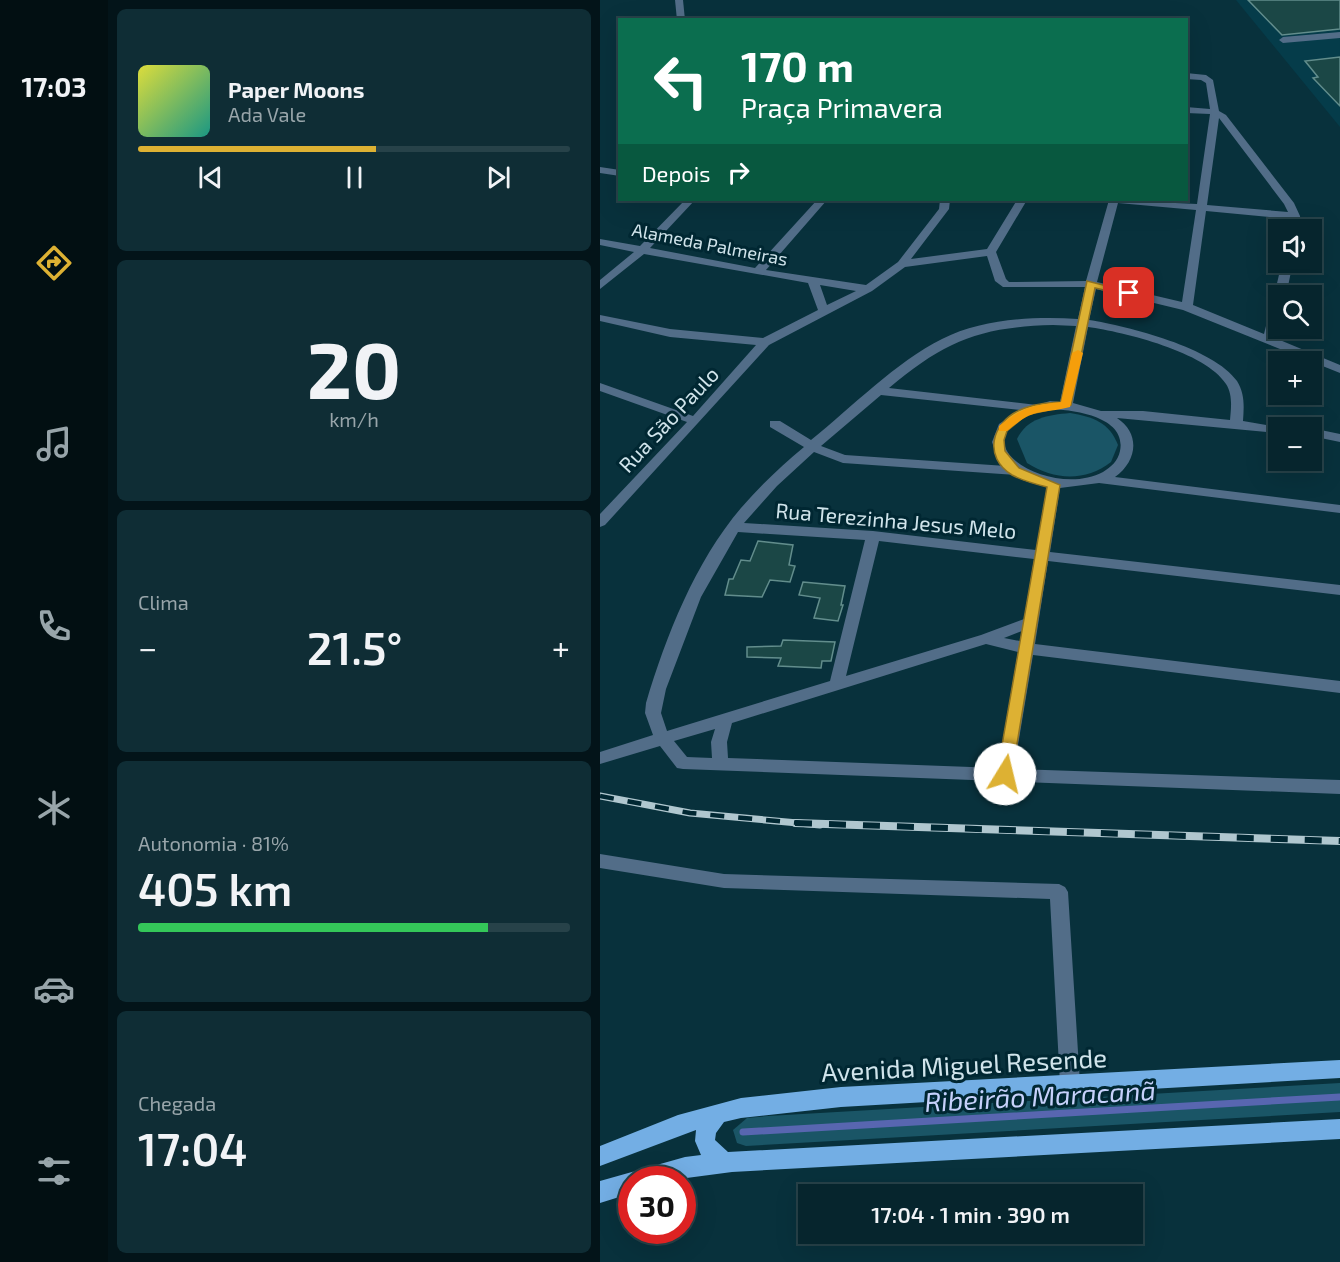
<!DOCTYPE html>
<html lang="pt">
<meta charset="utf-8">
<style>
body{margin:0;font-family:"Exo 2",sans-serif;background:#0f2d35;color:#f1f3f6;height:100vh;display:flex;flex-direction:column;font-size:22px;white-space:nowrap}
*{box-sizing:border-box;margin:0}
p{font-size:20px;color:#98a5aa}
.icon{flex:none;width:33px;height:33px;fill:none;stroke:currentColor;stroke-width:2;stroke-linecap:round;stroke-linejoin:round}
.map{position:relative;flex:1;overflow:hidden}
.panel{display:flex;flex-direction:column;gap:9px;padding:9px;background:#031419;width:492px}
.panel>*{flex:none}
.top-card{position:absolute;left:18px;top:18px;width:570px;height:183px;border-radius:0px;box-shadow:0 6px 24px #0002,0 0 0 2px #274249;background:#0b6e4f;color:#fff;overflow:hidden}
.tools{position:absolute;left:668px;top:219px;display:grid;gap:12px}
.tools a{display:grid;place-items:center;width:54px;height:54px;border-radius:0px;background:#06252d;box-shadow:0 6px 24px #0002,0 0 0 2px #274249;font-size:30px}
.speed{position:absolute;left:18px;top:1166px;display:flex;gap:12px;font-size:30px;font-weight:700;text-align:center}
.speed>*{display:grid;place-content:center;width:78px;height:78px;border-radius:50%;background:#06252d;box-shadow:0 6px 24px #0002,0 0 0 2px #274249;line-height:1}
.speed .limit{border:9px solid #d22;background:#fff;color:#111}
.pin{position:absolute;display:grid;place-items:center;width:51px;height:51px;color:#fff;margin:-26px;border-radius:12px;box-shadow:0 3px 9px #0006}
.me{position:absolute;width:66px;margin:-33px;rotate:9deg;stroke-linejoin:round;filter:drop-shadow(0 0 4px #0008)}
.turn{display:flex;align-items:center;gap:21px;height:126px;padding:0 24px;font-size:27px}
.turn .icon{width:78px;height:78px;stroke-width:2.5}
.turn b{display:block;font-size:42px;line-height:51px}
.then{display:flex;align-items:center;height:57px;padding:0 24px;background:#0003;gap:12px;font-size:22px}
.big{font-size:45px;font-weight:600;line-height:1.1}
.panel .tile{flex:1;display:flex;flex-direction:column;justify-content:center;gap:9px;min-width:0;padding:0 21px;border-radius:9px;background:#0f2d35}
.panel .dial{align-items:center;gap:0}
.dial b{font-size:78px;line-height:1}
.song{display:flex;align-items:center;gap:18px}
.cover{width:72px;height:72px;border-radius:9px;background:linear-gradient(135deg,hsl(60 70% 55%),hsl(170 70% 35%))}
.played{height:6px;border-radius:3px;background:linear-gradient(90deg,#ddb133 55%,#274249 55%)}
.keys{display:flex;justify-content:space-around;direction:ltr}
.heat{display:flex;justify-content:space-between;align-items:center;font-size:33px;direction:ltr}
.charge{height:9px;border-radius:4px;background:linear-gradient(90deg,#34c759 81%,#274249 0)}
.trip{position:absolute;left:198px;top:1184px;width:345px;height:60px;border-radius:0px;background:#06252d;box-shadow:0 6px 24px #0002,0 0 0 2px #274249;font-weight:600;line-height:60px;text-align:center}
main{display:flex;flex:1;min-height:0}
.tabs{display:flex;flex-direction:column;width:108px;justify-content:space-around;align-items:center;background:#020f12;color:#98a5aa}
.tabs .icon{width:42px;height:42px}
.tabs .current{color:#ddb133}
.tabs b{font-size:27px;color:#f1f3f6}
.map>svg:first-child{display:block}
.built{fill:#053c4a}
.green{fill:#1a5566}
.lines{fill:none;stroke-linecap:round;stroke-linejoin:round}
.stream{stroke:#5866b0;stroke-width:7}
.building{fill:#1b4746;stroke:#628d8c;stroke-width:1.5}
.minor{fill:#526d88;fill-rule:evenodd}
.major{fill:#73aee4;fill-rule:evenodd}
.rail-far1-casing{stroke:#b0c7cf;stroke-width:7}
.rail-casing{stroke:#b0c7cf;stroke-width:8}
.rail-far1{stroke:#002732;stroke-width:4.5;stroke-dasharray:14;stroke-linecap:butt}
.rail{stroke:#002732;stroke-width:6;stroke-dasharray:17;stroke-linecap:butt}
.route{fill:#ddb133;stroke:#907321;stroke-width:1.5}
.slow{fill:#f59e0b}
.labels{text-anchor:middle;dominant-baseline:central;stroke-width:6;stroke-linejoin:round;paint-order:stroke}
.far-street-label{font-size:18px;fill:#d0e4eb;stroke:#002732}
.street-label{font-size:21px;fill:#d0e4eb;stroke:#002732}
.near-street-label{font-size:26px;fill:#d0e4eb;stroke:#002732}
.near-water-label{font-size:27px;font-style:italic;fill:#c6d1fb;stroke:#002732}
</style>
<main>
<nav class="tabs">
<b>17:03</b>
<svg class="icon current" aria-label="directions" viewBox="0 0 24 24"><path d="M12 3l9 9-9 9-9-9zM9 14v-3h6M13 9l2 2-2 2"/></svg>
<svg class="icon" aria-label="music" viewBox="0 0 24 24"><path d="M9 18V5l10-2v13"/><circle cx="6" cy="18" r="3"/><circle cx="16" cy="16" r="3"/></svg>
<svg class="icon" aria-label="phone" viewBox="0 0 24 24"><path d="M5 4h4l2 5-3 2q2 4 5 5l2-3 5 2v4C11 20 4 13 5 4z"/></svg>
<svg class="icon" aria-label="climate" viewBox="0 0 24 24"><path d="M12 3v18M4 7l16 10M4 17L20 7"/></svg>
<svg class="icon" aria-label="car" viewBox="0 0 24 24"><path d="M5 17H2v-5l4-1 3-4h7l3 4 3 1v5h-3M9 17h6M6 11h13"/><circle cx="7" cy="17" r="2"/><circle cx="17" cy="17" r="2"/></svg>
<svg class="icon" aria-label="filters" viewBox="0 0 24 24"><path d="M4 7h16M4 17h16"/><circle cx="9" cy="7" r="2"/><circle cx="15" cy="17" r="2"/></svg>
</nav>
<section class="panel">
<div class="tile">
<div class="song"><i class="cover"></i><div><b>Paper Moons</b><p>Ada Vale</p></div></div>
<div class="played"></div>
<div class="keys"><svg class="icon" aria-label="previous" viewBox="0 0 24 24"><path d="M18 5L8 12l10 7zM5 5v14"/></svg><svg class="icon" aria-label="pause" viewBox="0 0 24 24"><path d="M8 5v14M16 5v14"/></svg><svg class="icon" aria-label="next" viewBox="0 0 24 24"><path d="M6 5l10 7-10 7zM19 5v14"/></svg></div>
</div>
<div class="tile dial"><b>20</b><p>km/h</p></div>
<div class="tile"><p>Clima</p>
<div class="heat"><a>−</a><b class="big">21.5°</b><a>+</a></div>
</div>
<div class="tile"><p>Autonomia · 81%</p><b class="big">405 km</b><div class="charge"></div></div>
<div class="tile"><p>Chegada</p><b class="big">17:04</b></div>
</section>
<div class="map">
<svg width="740" height="1262" viewBox="0 0 740 1262">
<rect width="100%" height="100%" fill="#08313c"/>
<path class="built" d="M636 0H740V127Z"/>
<g class="green">
<path d="M470 413C493 417 509 422 518 445L511 462C485 482 454 480 427 463L417 439C427 418 448 415 470 413Z"/>
<path d="M740 1083V1112L146 1146 137 1143 133 1130 147 1118 168 1116Z"/>
</g>
<g class="lines">
<path class="stream" d="M143 1132 740 1097"/>
</g>
<g class="building">
<path d="M648 0H740V29L682 35Z"/>
<path d="M740 57V106L713 78 718 77 705 61Z"/>
<path d="M158 541 193 545 189 565 195 566 190 582 170 580 162 597 125 595 129 579H133L141 560 150 561Z"/>
<path d="M203 582 245 586 241 605H243L238 621 214 618 220 598 199 595Z"/>
<path d="M183 640 235 642 231 661H222L221 668 178 666 181 658 147 657V647L181 646Z"/>
</g>
<g class="lines">
<g class="minor">
<path d="M75 0H83L85 20H77Z"/>
<path d="M740 32V38L683 43 679 40 683 37Z"/>
<path d="M586 73 606 75 613 80 619 111 626 115 694 203 700 216 701 230H691L690 219 606 211 593 305 664 334 672 302 677 299 674 296 682 262H693L686 296H678V325L675 338 740 365V373L583 310 496 289 489 320C528 326 614 348 637 381 645 394 644 407 643 421L683 428H678V433L517 418C541 434 537 461 515 477L740 505V513L499 483 460 488 450 552 740 585V595L448 561 435 644 740 681V693L433 655 414 769 740 780V794L83 769 77 768 60 746 0 764V752L53 735 45 713 46 703C66 636 95 562 141 508 160 486 181 466 204 447L170 427V421H180L211 440C252 407 296 362 342 339 382 319 434 316 478 319L485 287H403L395 281 387 256 305 267 272 291 169 345 5 525 0 527V514L87 422 0 391V383L93 416 156 345 70 337 0 321V315L70 329 163 338 218 310 208 283 44 254 0 289V280L34 252 0 245V239L40 246 85 200H95L50 248 155 268 217 200H227L166 270 266 285 298 262 339 209 340 200H350L349 209 311 259 387 249 417 200H427L396 252 406 279 409 282 486 281 509 200 597 204 610 114 586 113V107L610 109 606 83 601 80 586 79ZM619 118 684 204 688 212 607 205ZM518 203 596 210 582 302 497 282ZM220 285 256 291 227 305ZM453 325 476 326 460 402 450 401 437 405 289 388C345 341 379 327 453 325ZM488 327C524 332 606 352 626 384 633 395 631 408 630 420L543 411H501L473 403ZM281 395 420 410 399 424 392 442 397 457 406 466 245 455 221 446ZM451 409C475 410 527 417 520 451 518 461 511 467 503 472 455 498 364 449 424 417 432 413 442 411 451 409ZM214 452 243 463 416 475 433 483 447 486 436 550 273 531 144 523 177 486ZM138 532 265 540 230 681 67 731 61 713 66 689 101 597ZM279 541 434 559 424 619 381 635 246 676ZM422 631 420 641 404 638ZM386 644 418 652 398 768 128 758 127 742 132 723ZM115 729 111 742 112 758 87 757 74 741Z"/>
<path d="M0 167 20 170V176L0 173Z"/>
<path d="M711 428 740 434V442L711 436Z"/>
<path d="M0 854 124 874 459 884 465 887 468 892 480 1084 477 1091 470 1093 463 1091 460 1084 450 899 124 888 0 868Z"/>
</g>
<path class="major" d="M740 1060V1078L241 1107 141 1118 124 1122 116 1133 115 1140 128 1152 740 1119V1139L132 1172 79 1179H32V1193L0 1203V1181L85 1157 101 1155 95 1141 96 1130 0 1166V1146L78 1115 141 1098 241 1087Z"/>
<defs>
<path id="rail-far1" d="M0 796 90 813 220 825"/>
<path id="rail" d="M195 823 740 841"/>
</defs>
<use href="#rail-far1" class="rail-far1-casing"/>
<use href="#rail" class="rail-casing"/>
<use href="#rail-far1" class="rail-far1"/>
<use href="#rail" class="rail"/>
</g>
<path class="route" d="M487 281 535 293 529 296 495 288 471 405 426 415 407 431 404 440 405 451 419 468 460 485 412 774 405 780 397 774 447 487C435 484 423 481 412 475 383 457 391 423 420 410 432 404 447 403 461 402Z"/>
<path class="slow" d="M478 350 483 353 470 407C436 415 436 407 407 431H399V426C421 408 432 405 461 402L472 353Z"/>
<g class="labels">
<g class="far-street-label">
<text transform="translate(110 244) rotate(11)">Alameda Palmeiras</text>
</g>
<g class="street-label">
<text transform="translate(68 419) rotate(-47)">Rua São Paulo</text>
<text transform="translate(296 520) rotate(5)">Rua Terezinha Jesus Melo</text>
</g>
<g class="near-street-label">
<text transform="translate(364 1064) rotate(-3)">Avenida Miguel Resende</text>
</g>
<g class="near-water-label">
<text transform="translate(440 1095) rotate(-3)">Ribeirão Maracanã</text>
</g>
</g>
</svg>
<div class="tools">
<a><svg class="icon" aria-label="sound" viewBox="0 0 24 24"><path d="M4 9h4l5-4v14l-5-4H4zM17 9q2 3 0 6"/></svg></a>
<a><svg class="icon" aria-label="search" viewBox="0 0 24 24"><circle cx="10" cy="10" r="6"/><path d="M15 15l6 6"/></svg></a>
<a>+</a>
<a>−</a>
</div>
<div class="speed"><div class="limit">30</div></div>
<div class="pin" style="left:529px;top:293px;background:#d93025"><svg class="icon" aria-label="arrive" viewBox="0 0 24 24"><path d="M6 21V4h12l-3 4 3 4H6"/></svg></div>
<svg class="me" style="left:405px;top:774px" viewBox="-20 -20 40 40"><circle r="19" fill="#fff"/><path d="M0-13L10 11 0 6-10 11z" fill="#ddb133"/></svg>
<div class="trip">17:04 · 1 min · 390 m</div>
<div class="top-card">
<div class="turn"><svg class="icon" aria-label="left" viewBox="0 0 24 24"><path d="M17 20v-9H6M10 6l-5 5 5 5"/></svg><div><b>170 m</b>Praça Primavera</div></div>
<div class="then">Depois<svg class="icon" aria-label="right" viewBox="0 0 24 24"><path d="M7 20v-9h11M14 6l5 5-5 5"/></svg></div>
</div>
</div>
</main>
